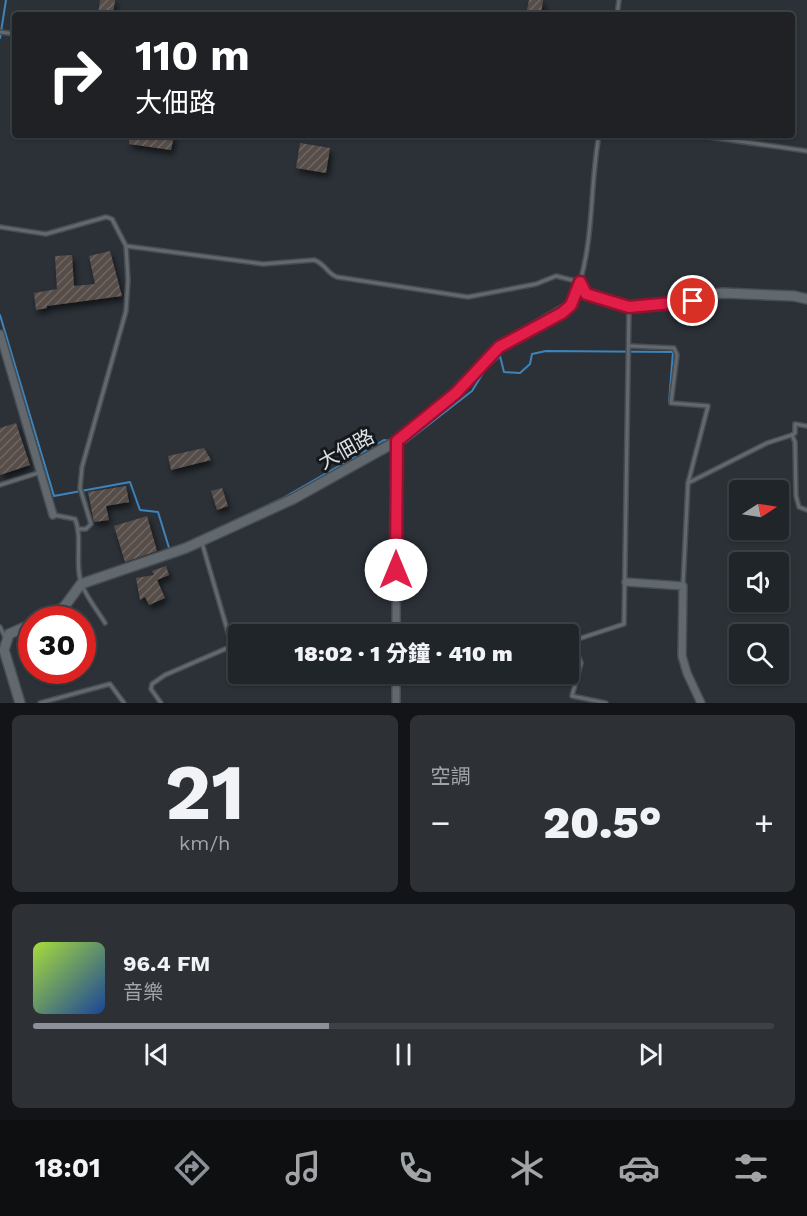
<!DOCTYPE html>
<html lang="zh-TW">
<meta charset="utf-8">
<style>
body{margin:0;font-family:"Work Sans","Noto Sans TC",sans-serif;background:#2d3135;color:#f1f3f6;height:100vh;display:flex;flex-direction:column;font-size:22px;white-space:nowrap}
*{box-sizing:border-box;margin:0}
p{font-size:20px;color:#a2a5a8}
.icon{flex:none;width:33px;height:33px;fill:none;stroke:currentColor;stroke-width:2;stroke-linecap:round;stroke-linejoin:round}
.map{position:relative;height:703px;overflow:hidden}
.details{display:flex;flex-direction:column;gap:12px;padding:12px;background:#121417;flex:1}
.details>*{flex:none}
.banner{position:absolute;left:12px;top:12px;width:783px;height:126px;border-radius:6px;box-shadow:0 2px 4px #0004,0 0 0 2px #3d4246;background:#202124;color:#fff;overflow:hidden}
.needle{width:39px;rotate:78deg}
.tools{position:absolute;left:729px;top:480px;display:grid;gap:12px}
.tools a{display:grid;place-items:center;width:60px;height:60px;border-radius:6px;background:#202529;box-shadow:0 2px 4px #0004,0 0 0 2px #3d4246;font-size:30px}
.speed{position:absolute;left:18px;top:606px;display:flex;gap:12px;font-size:30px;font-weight:700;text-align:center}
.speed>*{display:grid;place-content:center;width:78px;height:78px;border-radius:50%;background:#202529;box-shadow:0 2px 4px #0004,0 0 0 2px #3d4246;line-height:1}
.speed .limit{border:9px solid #d22;background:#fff;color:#111}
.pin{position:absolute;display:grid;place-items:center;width:51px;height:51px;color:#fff;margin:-26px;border:3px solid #fff;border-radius:50%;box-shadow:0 2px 6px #0007}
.me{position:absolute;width:66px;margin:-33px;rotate:0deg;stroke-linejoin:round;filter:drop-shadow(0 0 4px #0008)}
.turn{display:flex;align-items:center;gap:21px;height:126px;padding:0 24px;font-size:27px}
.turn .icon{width:78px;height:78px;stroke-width:2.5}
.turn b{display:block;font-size:42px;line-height:51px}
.big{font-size:45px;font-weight:800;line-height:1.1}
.details .widget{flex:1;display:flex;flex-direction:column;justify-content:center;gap:9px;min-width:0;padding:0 21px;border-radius:9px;background:#2d3135}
.details .dial{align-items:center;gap:0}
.dial b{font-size:78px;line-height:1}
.song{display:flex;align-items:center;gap:18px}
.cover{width:72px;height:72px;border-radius:9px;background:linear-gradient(135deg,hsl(80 70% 55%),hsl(220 70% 35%))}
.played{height:6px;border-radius:3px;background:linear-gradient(90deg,#8c9099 40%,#3d4246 40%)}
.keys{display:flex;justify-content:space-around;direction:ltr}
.heat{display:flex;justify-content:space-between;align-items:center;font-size:33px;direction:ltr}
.details .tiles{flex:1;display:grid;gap:12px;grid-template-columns:1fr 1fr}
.widget:last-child{grid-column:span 2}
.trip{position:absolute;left:228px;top:624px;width:351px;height:60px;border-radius:6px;background:#202529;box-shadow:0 2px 4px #0004,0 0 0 2px #3d4246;font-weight:800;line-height:60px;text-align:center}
.tabs{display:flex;height:96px;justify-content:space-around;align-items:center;background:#0d0f10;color:#a2a5a8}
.tabs .icon{width:42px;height:42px}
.tabs .active{color:#8c9099}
.tabs b{font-size:27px;color:#f1f3f6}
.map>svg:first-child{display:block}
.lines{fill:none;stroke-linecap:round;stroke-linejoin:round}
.stream{stroke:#3e84bb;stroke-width:2}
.building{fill:url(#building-hatch);filter:url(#shadow)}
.lane-casing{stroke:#484d52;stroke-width:6}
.street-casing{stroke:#484d52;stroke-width:10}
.secondary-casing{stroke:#484d52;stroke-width:12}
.lane{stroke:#61696f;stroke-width:3}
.street{stroke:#61696f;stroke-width:7}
.secondary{stroke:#61696f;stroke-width:9}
.route-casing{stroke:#92132f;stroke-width:15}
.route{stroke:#e11d48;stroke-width:10}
.labels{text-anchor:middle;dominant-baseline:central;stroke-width:6;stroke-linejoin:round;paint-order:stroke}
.street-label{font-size:20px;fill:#dde1e5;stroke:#16191b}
</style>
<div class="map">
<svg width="807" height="703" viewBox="0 0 807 703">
<defs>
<pattern id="building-hatch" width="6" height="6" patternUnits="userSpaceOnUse" patternTransform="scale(1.5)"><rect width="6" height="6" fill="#564d49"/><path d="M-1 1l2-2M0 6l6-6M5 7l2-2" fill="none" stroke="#6e6663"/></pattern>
<filter id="shadow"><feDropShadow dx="2.5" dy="4.5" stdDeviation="3" flood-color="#0009"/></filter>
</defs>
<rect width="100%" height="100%" fill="#2b3137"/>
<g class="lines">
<g class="stream">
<path d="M0 38 6 0"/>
<path d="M0 315 54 496 130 482 140 510 158 512 170 551"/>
<path d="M400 442 405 443 472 391 485 370 500 356 504 372 520 373 530 364 532 354 546 351 673 352 669 402"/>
<path d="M232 522 283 498 384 440 391 441"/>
</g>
</g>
<g class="building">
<path d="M100 0H115L113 15H98Z"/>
<path d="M529 0H543L541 15H526Z"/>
<path d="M130 135H174L171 150 129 144Z"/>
<path d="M300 143 330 148 326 173 296 168Z"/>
<path d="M110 251 122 296 47 306V308L36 310 34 293 57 289 55 256 72 255 74 286 95 284 89 256Z"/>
<path d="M16 423 30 465 0 475V428Z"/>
<path d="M204 448 211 460 171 470 168 456Z"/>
<path d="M126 486 129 502 106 506 109 520 94 522 88 492Z"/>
<path d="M222 488 228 506 217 510 211 491Z"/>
<path d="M147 516 157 551 125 562 114 526Z"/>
<path d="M166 566 169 575 157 580 165 598 149 605 145 597 140 600 136 578 154 575 152 571Z"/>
</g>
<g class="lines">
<defs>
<g id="lane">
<path d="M617 15 619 0"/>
<path d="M0 32 15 34"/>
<path d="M695 135 807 151"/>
<path d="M0 227 46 234 106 217 112 219 126 246 263 264 314 260C325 263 327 274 337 277L468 297 536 284 556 276 580 282C594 234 590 184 599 135"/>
<path d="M630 346 674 348 677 355 671 403 708 406 688 483 683 585"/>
<path d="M792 435 795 442 796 496 799 507 807 510"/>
<path d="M688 483 767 443 792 435 795 433V424L807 426"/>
<path d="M0 485 41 472"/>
<path d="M54 515 75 519C83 538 74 565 82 585 87 598 98 611 105 623"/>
<path d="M79 529H86L91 524 80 488 82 467 126 311 128 280 126 246"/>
<path d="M0 627 6 639"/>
<path d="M40 703 110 684 124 703"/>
<path d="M161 703 151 689 152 684 165 675 232 646 202 543"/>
<path d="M606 703 572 696 581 663 572 641 624 624 629 309"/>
</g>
<g id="street">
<path d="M0 334 53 515"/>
<path d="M626 582 683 586 682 656 687 673 701 703"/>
<path d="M396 634 397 441"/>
<path d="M396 703V674"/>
</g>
<g id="secondary">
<path d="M580 282 586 294 629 307 681 303 705 295 723 293 794 296 807 299"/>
<path d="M40 620 64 607 81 584 186 548 293 499 397 441 456 393 499 347 571 305 580 282"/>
<path d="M20 703 4 650 9 634 32 624"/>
</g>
</defs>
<use href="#lane" class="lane-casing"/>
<use href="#street" class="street-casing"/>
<use href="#secondary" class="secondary-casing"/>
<use href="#lane" class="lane"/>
<use href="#street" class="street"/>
<use href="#secondary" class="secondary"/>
</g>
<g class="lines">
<defs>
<path id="route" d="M396 570 397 441 456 393 499 347 562 313 571 305 580 282 586 294 629 307 693 301"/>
</defs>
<use href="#route" class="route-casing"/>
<use href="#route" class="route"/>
</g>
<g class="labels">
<g class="street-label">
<text transform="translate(346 449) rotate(-29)">大佃路</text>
</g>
</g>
</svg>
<div class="tools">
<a><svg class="needle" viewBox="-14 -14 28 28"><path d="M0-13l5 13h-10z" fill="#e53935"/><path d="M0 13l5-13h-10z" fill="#a2a5a8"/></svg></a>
<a><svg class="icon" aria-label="sound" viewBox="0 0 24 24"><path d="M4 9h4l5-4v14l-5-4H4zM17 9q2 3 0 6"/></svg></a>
<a><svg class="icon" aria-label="search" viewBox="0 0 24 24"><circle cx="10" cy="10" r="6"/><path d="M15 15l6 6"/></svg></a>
</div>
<div class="speed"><div class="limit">30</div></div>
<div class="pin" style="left:693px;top:301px;background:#d93025"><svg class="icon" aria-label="arrive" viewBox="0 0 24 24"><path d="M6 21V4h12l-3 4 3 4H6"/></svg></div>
<svg class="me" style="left:396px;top:570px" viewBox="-20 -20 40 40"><circle r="19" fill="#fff"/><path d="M0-13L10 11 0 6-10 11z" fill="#e11d48"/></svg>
<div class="trip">18:02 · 1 分鐘 · 410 m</div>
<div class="banner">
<div class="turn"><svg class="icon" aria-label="right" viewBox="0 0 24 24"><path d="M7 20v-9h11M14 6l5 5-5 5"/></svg><div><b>110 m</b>大佃路</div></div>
</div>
</div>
<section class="details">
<div class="tiles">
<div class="widget dial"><b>21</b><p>km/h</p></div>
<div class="widget"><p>空調</p>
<div class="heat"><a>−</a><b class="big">20.5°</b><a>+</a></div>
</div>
<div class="widget">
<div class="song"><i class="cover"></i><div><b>96.4 FM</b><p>音樂</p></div></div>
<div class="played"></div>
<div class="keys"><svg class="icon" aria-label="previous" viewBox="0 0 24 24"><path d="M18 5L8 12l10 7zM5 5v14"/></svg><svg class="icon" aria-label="pause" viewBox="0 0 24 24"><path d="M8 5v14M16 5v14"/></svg><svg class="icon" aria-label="next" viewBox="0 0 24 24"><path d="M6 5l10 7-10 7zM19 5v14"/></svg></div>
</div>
</div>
</section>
<nav class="tabs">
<b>18:01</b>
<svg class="icon active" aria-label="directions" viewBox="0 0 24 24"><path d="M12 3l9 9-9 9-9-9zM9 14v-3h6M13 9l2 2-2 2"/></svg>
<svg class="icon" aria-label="music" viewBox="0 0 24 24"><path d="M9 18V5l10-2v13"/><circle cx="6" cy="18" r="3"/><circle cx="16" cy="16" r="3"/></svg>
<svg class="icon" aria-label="phone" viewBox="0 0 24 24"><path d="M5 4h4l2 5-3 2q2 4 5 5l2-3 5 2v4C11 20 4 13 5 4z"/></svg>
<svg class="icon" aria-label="climate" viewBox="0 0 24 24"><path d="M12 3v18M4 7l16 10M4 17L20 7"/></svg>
<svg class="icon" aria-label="car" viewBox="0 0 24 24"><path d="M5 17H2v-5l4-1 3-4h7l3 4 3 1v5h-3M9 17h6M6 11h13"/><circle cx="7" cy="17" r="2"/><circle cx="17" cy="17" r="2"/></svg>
<svg class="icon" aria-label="filters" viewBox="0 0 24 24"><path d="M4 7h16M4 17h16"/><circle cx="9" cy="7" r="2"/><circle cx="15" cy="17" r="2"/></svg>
</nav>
